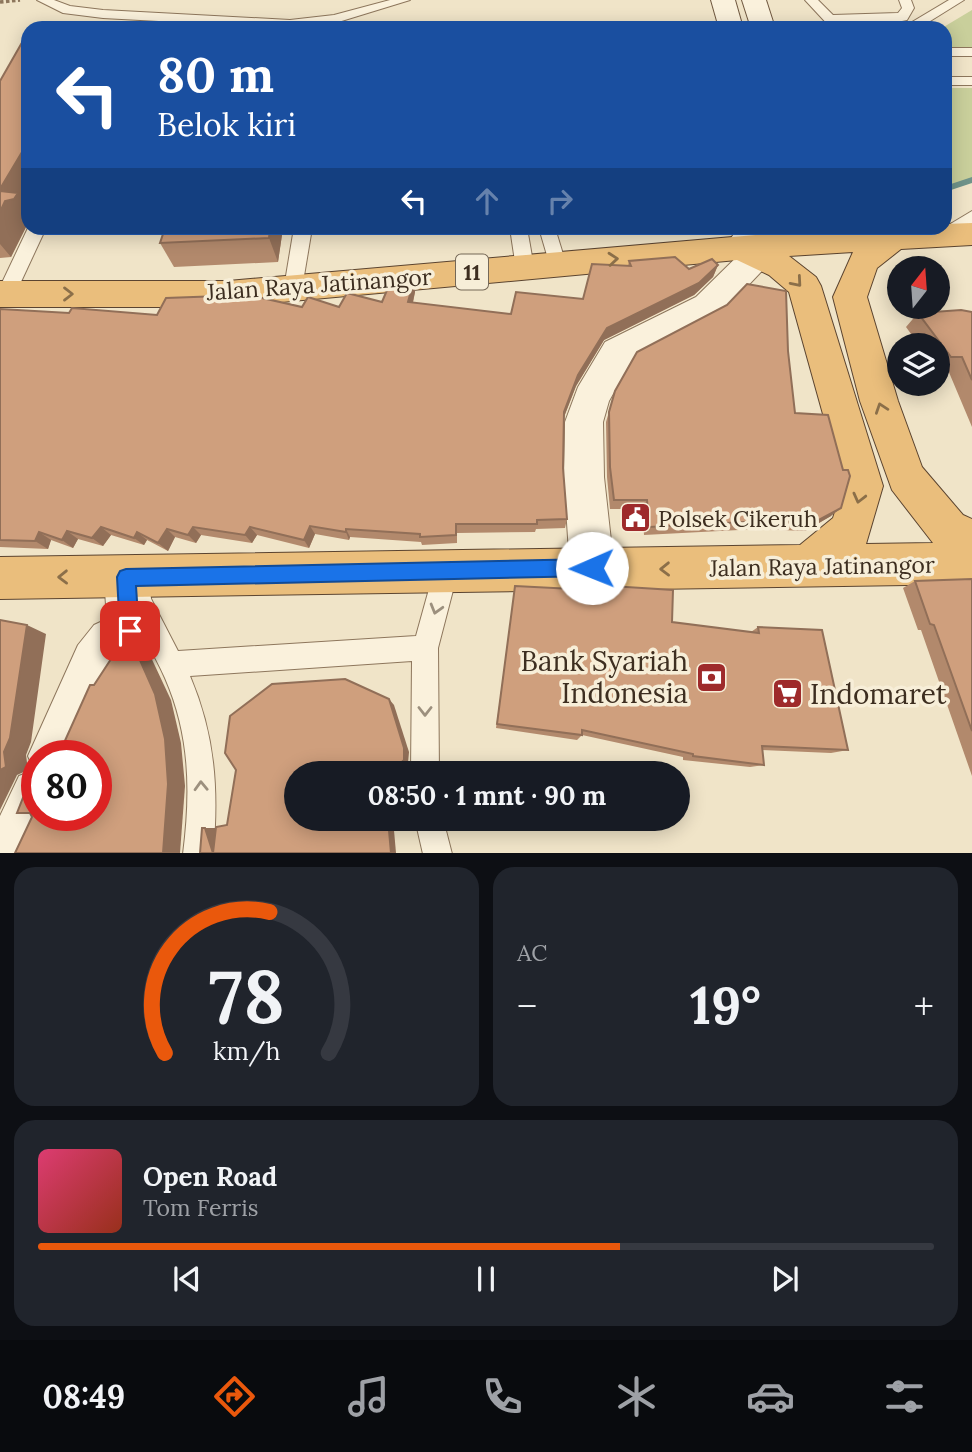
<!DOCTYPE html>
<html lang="id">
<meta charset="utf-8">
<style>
body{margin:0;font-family:Lora,serif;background:#20242c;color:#f1f3f6;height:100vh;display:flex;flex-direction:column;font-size:26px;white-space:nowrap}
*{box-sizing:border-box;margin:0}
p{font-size:23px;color:#9ea1a6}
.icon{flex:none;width:38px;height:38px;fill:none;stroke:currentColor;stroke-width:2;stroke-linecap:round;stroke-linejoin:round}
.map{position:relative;height:853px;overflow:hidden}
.panel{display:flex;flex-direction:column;gap:14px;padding:14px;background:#0d0f14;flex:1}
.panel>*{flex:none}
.hud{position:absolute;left:21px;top:21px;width:931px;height:214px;border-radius:21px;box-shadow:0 4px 18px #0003;background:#1a4fa0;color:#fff;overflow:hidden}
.needle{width:46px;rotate:17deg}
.fabs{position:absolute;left:887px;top:256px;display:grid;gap:14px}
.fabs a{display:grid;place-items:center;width:63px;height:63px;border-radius:50%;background:#171b24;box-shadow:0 4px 18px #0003;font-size:35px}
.speed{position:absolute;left:21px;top:740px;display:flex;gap:14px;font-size:35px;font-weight:700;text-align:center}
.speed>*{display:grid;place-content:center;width:91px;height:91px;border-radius:50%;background:#171b24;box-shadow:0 4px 18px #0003;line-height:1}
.speed .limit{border:10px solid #d22;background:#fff;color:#111}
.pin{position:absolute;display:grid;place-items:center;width:60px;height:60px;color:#fff;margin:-30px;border-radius:14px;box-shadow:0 4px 10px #0006}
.me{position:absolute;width:77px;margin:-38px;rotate:269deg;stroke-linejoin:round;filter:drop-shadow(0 0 5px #0008)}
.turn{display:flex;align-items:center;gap:24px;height:147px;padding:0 21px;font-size:32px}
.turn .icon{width:91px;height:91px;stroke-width:2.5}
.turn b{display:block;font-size:49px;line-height:60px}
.lanes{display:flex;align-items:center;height:66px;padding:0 21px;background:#0003;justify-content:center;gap:35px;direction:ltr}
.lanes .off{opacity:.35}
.big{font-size:52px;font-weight:700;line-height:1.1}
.panel .tile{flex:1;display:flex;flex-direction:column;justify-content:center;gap:10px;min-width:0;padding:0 24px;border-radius:21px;background:#20242c}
.panel .dial{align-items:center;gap:0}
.dial svg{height:182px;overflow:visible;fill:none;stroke:#363941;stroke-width:7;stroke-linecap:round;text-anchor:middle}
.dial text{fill:#f1f3f6;stroke:none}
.song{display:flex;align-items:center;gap:21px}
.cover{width:84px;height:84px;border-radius:10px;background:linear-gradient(135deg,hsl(340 70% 55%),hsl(10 70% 35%))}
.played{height:7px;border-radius:4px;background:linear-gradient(90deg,#ea580c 65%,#363941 65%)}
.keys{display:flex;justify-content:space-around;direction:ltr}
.heat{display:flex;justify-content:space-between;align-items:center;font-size:38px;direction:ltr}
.panel .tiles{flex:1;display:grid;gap:14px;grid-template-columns:1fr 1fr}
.tile:last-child{grid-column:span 2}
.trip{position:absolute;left:284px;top:761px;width:406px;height:70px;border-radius:35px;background:#171b24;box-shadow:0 4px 18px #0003;font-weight:700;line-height:70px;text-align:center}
.tab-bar{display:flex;height:112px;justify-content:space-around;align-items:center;background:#090b0e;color:#9ea1a6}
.tab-bar .icon{width:49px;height:49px}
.tab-bar .on{color:#ea580c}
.tab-bar b{font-size:32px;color:#f1f3f6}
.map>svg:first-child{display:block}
.green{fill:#c9cf9b}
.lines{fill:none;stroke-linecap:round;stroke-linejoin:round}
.stream{fill:#6f938a;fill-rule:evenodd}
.service-casing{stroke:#8d765c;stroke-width:2}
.minor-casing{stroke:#8d765c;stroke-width:2}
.secondary-casing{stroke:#6f573f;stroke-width:2}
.trunk-casing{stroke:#5b4430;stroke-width:2}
.path{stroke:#8d765c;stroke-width:3.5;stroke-dasharray:3.5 2.5;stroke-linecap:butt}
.service{fill:#faf1dc;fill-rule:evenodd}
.minor{fill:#faf1dc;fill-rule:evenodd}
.secondary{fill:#faf1dc;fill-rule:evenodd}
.trunk{fill:#eabe7c;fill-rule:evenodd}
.wall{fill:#b2896c}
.shaded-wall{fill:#916f58}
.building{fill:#cf9f7d;stroke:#916f58;stroke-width:2}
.oneway{stroke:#8b6f49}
.oneway2{stroke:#9c907e}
.route{fill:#1a73e8;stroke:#114b97;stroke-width:2}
.labels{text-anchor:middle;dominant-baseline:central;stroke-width:7;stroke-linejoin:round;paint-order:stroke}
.shield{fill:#f7eed8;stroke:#756857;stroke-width:2}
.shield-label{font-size:21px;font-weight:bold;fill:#3d2e20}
.street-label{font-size:23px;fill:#3d2e20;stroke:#f7eed8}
.poi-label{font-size:23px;fill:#3d2e20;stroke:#f7eed8;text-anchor:start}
.near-poi-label{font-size:28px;fill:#3d2e20;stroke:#f7eed8;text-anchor:end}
</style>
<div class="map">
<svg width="972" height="854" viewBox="0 0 972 854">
<rect width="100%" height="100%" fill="#f0e4c8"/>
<g class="green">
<path d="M972 10V47H945V28H942Z"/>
<path d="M945 88H972V180L945 189Z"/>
</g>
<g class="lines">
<path class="stream" d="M972 177V183L945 192V186Z"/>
<defs>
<g id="service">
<path d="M37 0H54L70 6 103 10 290 20 334 15 390 0H410L335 23 290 28 103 18 63 13Z"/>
<path d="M805 0H818L833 15 898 13 902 8 899 0H911L914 8 907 20 902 21 840 23 845 28H831Z"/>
<path d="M949 0H964L919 28H902Z"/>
<rect x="945" y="48" width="27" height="8"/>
<rect x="945" y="77" width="27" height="8"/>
<path d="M972 211V225L949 240H937L934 236 937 232Z"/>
<path d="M28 228H46L13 299H0V287Z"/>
<path d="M294 228H312L302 288 299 293H287L284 288Z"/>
<path d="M510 228H527L534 268 531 273H519L516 268Z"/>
<path d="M539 228H555L566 264 563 269H551Z"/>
<path d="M446 559 454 563 458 571 438 648 439 774H411L412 661 190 676C215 735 219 790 213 854H183C191 792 190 735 165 678 153 651 137 627 126 600L129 591 138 588 147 591 178 651 416 636 434 571 438 563Z"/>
<path d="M415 819H443L452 854H423Z"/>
</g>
<g id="minor">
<path d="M767 234 778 238 783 246 778 254 720 315 631 362 609 401 603 422 604 477 614 568 607 583 592 589 577 583 570 568 564 477 565 422 578 387 605 342 696 297 756 238Z"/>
<path d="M126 556 141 562C154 591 156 627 144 655L121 665 112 679 78 756H37V816H54L37 854H0V816L19 776 34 770 28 756 78 645 94 625 107 619 104 577 111 562Z"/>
</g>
<g id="secondary">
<path d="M711 0H735L743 28H719Z"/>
<path d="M742 0H766L775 28H751Z"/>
<path d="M738 228H771C760 247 753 263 729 256L724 248Z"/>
</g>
<path id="trunk" d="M972 223V245L901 249 877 268 867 297 898 401 922 467 963 515 972 519V584L0 599V557L800 545 833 518 843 486 789 292 769 275 737 260 228 307H0V281H228L767 234 889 228H945V224ZM853 252 833 297 860 401 892 490 933 543 866 544 883 486 821 286 816 277 789 256Z"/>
</defs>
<use href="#service" class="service-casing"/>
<use href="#minor" class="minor-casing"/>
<use href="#secondary" class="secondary-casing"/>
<use href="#trunk" class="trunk-casing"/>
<path class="path" d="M0 2 20 0"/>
<use href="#service" class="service"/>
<use href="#minor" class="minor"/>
<use href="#secondary" class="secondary"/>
<use href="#trunk" class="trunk"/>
</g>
<g class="wall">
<path d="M0 81 26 204 28 206V226L26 227 11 257 0 258Z"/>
<path d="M283 228 278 262 174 267 160 243Z"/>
<path d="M629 261 689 269 718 265 713 277 694 295 604 340 576 386 564 417 563 468 567 519 565 528 536 529 535 532 457 533V543L422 545 421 542 350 537 349 540 315 534 309 548 257 535 252 543 201 535 196 543 175 537 168 551 147 540 144 545 111 535 103 546 78 539 73 548 51 540 48 549 0 547V309L69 313 157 315 302 307H339L382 302 414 280 415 292 413 303 511 314 583 299 628 266Z"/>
<path d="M972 312V427L948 370 938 371V345H919L906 327 918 313Z"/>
<path d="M788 351 795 413 831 516 805 531 758 529 644 535 642 509H610L607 477 606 422 615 391Z"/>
<path d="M972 579V776L921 630H918L903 588 915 581Z"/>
<path d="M515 586 608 591 611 586 672 622 751 632 758 627 848 750 831 753 762 750 764 765 750 767 683 760V757L582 735 577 740 496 728Z"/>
</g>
<g class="shaded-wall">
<path d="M28 142V201L26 204 28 206V226L26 227 11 257 0 244V189Z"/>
<path d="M270 228H283L278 262 269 238Z"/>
<path d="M718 265 713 277 694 295 604 340 576 386 562 422 564 412 578 375 607 328Z"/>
<path d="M414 280 415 292 410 314 408 302Z"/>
<path d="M841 508 831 516 805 531 815 522Z"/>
<path d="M310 526 315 534 309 548 304 540Z"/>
<path d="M101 527 111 535 103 546 92 538Z"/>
<path d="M193 527 201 535 196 543 188 535Z"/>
<path d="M250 527 257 535 252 543 245 535Z"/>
<path d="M167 529 175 537 168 551 158 543Z"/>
<path d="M346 529 350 537 349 540 346 532Z"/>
<path d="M67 531 78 539 73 548 62 540Z"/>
<path d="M39 532 51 540 48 549 35 541Z"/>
<path d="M137 532 147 540 144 545 134 538Z"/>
<path d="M27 625 46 634 31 742 26 755 28 770 17 775 0 810V770Z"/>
<path d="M132 642 148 651 171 700 181 743 185 786 180 853H163Z"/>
<path d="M389 699 394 705 409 752 408 763 396 774H388Z"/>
<path d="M388 819H393L396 853H391Z"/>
<path d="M205 828H220L213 853Z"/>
</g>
<g class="building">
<path d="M413 24 479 25V28H413Z"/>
<path d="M24 39H28V142L0 189V81Z"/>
<path d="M0 191 18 193 14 199 5 201 0 212Z"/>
<path d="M165 228H270L269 238 160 243Z"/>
<path d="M675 257 689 269 712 259 718 265 699 283 607 328 578 375 564 412 563 468 567 519 537 520V524H456V535L420 537V534L346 529V532L310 526 304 540 250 527 245 535 193 527 188 535 167 529 158 543 137 532 134 538 101 527 92 538 67 531 62 540 39 532 35 541 0 540V309L69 313 72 308 157 315 166 298 249 295 302 307 308 297 339 307 347 293 382 302 390 283 414 280 408 302 511 314 516 292 583 299 592 264 631 266 629 261Z"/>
<path d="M747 284 786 291 788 351 795 413 828 415 843 470H848L850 476 841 508 815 522 766 521 649 527 647 500H614L610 467 609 412 615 391 637 352 727 305Z"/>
<path d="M961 310 972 312V380L962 357H951L918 313Z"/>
<path d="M972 579V731L934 625 930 624 915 581Z"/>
<path d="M515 586 611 591V586L673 590 672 622 759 633 758 627 822 630 848 750 762 746 764 765 693 756V754L582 730V735L497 724Z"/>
<path d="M0 620 27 625 10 738 4 752 6 767 0 770Z"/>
<path d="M132 642 155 694 165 739 168 784 163 853H15L32 817 30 813H17L37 762V816H96V756H39L59 754 90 685H94L113 656 128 649Z"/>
<path d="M345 679 389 699 404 748V760L388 774H296V819H388L391 853H213L216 827 227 825 236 770 225 753 230 716 272 684Z"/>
<path d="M202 828H205L213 853H200Z"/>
</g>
<defs><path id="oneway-chevron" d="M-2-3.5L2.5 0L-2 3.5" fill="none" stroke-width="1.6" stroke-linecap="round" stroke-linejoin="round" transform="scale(1.75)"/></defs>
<g class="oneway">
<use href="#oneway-chevron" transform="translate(613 259) rotate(-5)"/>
<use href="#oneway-chevron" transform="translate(797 282) rotate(49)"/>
<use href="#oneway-chevron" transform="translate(68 294)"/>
<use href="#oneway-chevron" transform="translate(881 408) rotate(-109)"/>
<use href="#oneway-chevron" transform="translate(859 498) rotate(104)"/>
<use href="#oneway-chevron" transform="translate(665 569) rotate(179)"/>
<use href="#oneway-chevron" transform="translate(63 577) rotate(179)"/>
</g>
<g class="oneway2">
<use href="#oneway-chevron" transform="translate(436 609) rotate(106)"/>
<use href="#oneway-chevron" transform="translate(425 711) rotate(90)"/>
<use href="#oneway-chevron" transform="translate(201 786) rotate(-92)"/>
</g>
<path class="route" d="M592 559 599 562 601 568 599 574 592 576 136 586 139 631 137 638 130 641 123 638 120 631 117 577 120 571 126 569Z"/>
<defs>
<symbol id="civic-square" viewBox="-11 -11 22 22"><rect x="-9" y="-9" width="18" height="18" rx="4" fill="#9e2a2b" stroke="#f7eed8"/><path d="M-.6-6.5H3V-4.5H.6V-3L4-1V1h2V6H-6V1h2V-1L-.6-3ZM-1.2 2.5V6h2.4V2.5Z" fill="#fff"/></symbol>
<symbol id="bank-square" viewBox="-11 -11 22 22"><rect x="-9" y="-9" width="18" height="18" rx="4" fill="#9e2a2b" stroke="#f7eed8"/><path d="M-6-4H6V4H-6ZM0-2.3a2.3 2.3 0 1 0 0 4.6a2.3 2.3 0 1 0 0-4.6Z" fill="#fff"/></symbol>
<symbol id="supermarket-square" viewBox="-11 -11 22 22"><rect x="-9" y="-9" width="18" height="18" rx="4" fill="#9e2a2b" stroke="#f7eed8"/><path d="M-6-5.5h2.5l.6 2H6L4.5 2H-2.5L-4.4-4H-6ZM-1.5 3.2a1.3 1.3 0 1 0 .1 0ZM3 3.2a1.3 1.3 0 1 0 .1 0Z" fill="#fff"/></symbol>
</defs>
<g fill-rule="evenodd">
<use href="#civic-square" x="618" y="500" width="35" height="35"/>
<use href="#bank-square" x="694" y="660" width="35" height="35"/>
<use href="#supermarket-square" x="770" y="676" width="35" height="35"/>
</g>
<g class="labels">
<rect class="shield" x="456" y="254.5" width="32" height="35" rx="5"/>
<g class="shield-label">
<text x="472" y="272">11</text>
</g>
<g class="street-label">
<text transform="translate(319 284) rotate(-4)">Jalan Raya Jatinangor</text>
<text transform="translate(822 566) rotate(-1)">Jalan Raya Jatinangor</text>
</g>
<g class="poi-label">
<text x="658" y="518">Polsek Cikeruh</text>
</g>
<g class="near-poi-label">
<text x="688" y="661">Bank Syariah<tspan x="688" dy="32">Indonesia</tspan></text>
<text x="810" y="694" text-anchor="start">Indomaret</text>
</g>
</g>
</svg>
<div class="fabs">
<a><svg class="needle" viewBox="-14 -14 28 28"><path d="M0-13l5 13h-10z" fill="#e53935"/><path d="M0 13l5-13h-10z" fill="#9ea1a6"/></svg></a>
<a><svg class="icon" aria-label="layers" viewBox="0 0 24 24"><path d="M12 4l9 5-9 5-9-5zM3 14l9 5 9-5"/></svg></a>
</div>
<div class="speed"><div class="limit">80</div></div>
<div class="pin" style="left:130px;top:631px;background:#d93025"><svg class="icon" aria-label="arrive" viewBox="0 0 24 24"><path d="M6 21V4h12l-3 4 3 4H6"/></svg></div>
<svg class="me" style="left:592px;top:568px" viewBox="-20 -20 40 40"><circle r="19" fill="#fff"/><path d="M0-13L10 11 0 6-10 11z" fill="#1a73e8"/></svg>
<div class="trip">08:50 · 1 mnt · 90 m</div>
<div class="hud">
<div class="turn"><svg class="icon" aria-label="left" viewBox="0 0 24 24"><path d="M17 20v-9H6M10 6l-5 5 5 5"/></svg><div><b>80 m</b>Belok kiri</div></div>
<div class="lanes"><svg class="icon" aria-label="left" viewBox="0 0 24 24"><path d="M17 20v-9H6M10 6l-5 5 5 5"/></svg><svg class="icon off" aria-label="ahead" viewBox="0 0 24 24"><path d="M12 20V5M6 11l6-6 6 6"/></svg><svg class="icon off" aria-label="right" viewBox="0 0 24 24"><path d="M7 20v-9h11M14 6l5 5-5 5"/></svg></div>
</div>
</div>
<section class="panel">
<div class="tiles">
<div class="tile dial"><svg viewBox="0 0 100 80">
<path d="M14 69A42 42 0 1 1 86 69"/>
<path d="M14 69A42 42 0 0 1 60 7" stroke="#ea580c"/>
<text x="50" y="56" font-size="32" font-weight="700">78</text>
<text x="50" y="72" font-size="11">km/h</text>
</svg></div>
<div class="tile"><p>AC</p>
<div class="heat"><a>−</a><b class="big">19°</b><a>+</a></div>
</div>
<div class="tile">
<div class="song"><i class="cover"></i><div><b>Open Road</b><p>Tom Ferris</p></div></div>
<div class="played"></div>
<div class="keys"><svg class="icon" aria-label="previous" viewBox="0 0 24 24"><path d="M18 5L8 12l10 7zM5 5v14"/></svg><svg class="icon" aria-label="pause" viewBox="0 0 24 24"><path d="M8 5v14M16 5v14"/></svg><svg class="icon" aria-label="next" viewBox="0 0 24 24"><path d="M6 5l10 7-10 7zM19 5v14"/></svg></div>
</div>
</div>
</section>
<nav class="tab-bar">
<b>08:49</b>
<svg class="icon on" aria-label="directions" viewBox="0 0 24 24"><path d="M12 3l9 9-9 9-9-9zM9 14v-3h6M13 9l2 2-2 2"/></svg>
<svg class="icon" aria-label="music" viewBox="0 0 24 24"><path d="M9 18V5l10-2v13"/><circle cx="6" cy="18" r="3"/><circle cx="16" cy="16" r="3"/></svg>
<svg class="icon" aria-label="phone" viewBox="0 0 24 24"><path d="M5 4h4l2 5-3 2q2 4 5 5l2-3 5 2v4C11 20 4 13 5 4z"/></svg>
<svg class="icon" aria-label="climate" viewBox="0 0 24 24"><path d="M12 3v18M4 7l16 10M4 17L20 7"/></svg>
<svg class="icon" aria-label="car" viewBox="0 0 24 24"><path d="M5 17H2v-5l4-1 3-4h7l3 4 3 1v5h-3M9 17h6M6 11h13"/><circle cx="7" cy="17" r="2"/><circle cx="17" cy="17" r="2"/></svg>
<svg class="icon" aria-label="filters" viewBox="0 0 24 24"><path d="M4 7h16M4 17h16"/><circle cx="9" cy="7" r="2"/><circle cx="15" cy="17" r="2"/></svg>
</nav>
